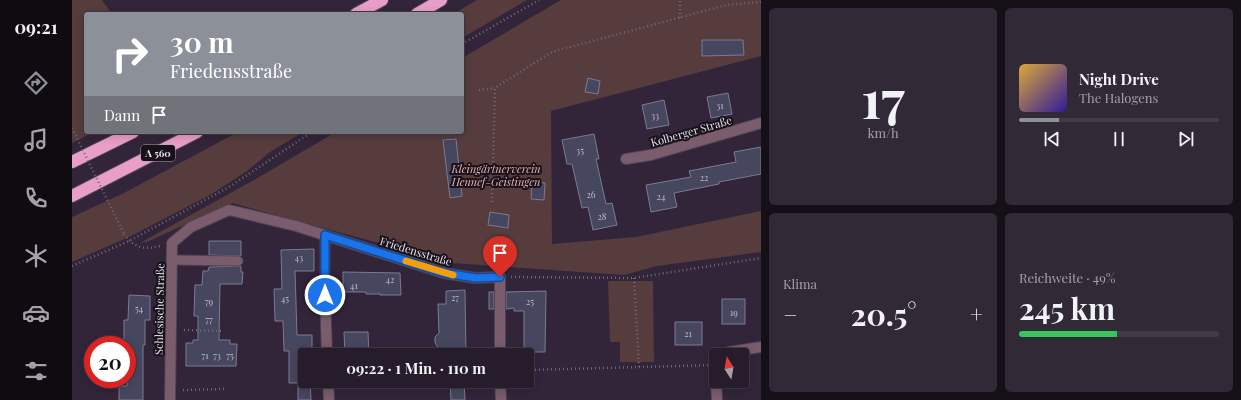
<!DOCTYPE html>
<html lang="de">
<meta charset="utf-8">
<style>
body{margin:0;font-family:"Playfair Display",serif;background:#322937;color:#f1f3f6;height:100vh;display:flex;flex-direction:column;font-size:15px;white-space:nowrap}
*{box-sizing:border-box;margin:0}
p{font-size:13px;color:#a4a1a9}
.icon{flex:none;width:22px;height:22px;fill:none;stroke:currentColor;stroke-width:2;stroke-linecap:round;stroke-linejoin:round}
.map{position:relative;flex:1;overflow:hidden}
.side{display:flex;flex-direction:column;gap:8px;padding:8px;background:#150f18;width:480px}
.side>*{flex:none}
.hud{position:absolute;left:12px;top:12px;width:380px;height:122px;border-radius:4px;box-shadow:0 2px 10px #0003,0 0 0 1px #423a47;background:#8c9099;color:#fff;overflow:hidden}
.needle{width:26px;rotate:349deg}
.controls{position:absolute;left:637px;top:348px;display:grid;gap:8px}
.controls a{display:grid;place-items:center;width:40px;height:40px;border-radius:4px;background:#261c2b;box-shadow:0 2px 10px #0003,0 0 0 1px #423a47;font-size:20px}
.speed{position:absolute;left:12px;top:336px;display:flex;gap:8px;font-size:20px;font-weight:700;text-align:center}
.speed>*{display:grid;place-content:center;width:52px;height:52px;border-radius:50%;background:#261c2b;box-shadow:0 2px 10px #0003,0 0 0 1px #423a47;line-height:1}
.speed .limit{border:6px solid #d22;background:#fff;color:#111}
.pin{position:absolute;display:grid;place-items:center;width:34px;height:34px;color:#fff;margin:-41px -17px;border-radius:50% 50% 50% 0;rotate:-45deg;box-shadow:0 0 4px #0007}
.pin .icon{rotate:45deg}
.me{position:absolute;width:44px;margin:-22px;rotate:0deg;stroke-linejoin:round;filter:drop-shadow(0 0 3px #0008)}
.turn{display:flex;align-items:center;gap:14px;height:84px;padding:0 20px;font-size:18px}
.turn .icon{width:52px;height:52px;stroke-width:2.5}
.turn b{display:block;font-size:28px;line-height:34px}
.then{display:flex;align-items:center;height:38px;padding:0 20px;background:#0003;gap:8px;font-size:15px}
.big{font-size:30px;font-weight:700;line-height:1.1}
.side .tile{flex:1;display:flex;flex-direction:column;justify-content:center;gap:6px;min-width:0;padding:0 14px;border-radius:6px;background:#322937}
.side .dial{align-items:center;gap:0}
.dial b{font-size:52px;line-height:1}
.song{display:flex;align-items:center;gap:12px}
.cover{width:48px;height:48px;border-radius:6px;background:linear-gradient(135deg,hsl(40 70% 55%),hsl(250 70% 35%))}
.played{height:4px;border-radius:2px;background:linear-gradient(90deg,#8c9099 20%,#423a47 20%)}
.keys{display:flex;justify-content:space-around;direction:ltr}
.heat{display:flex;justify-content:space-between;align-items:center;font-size:22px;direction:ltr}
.charge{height:6px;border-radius:3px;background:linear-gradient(90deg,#34c759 49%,#423a47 0)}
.side .tiles{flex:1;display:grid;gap:8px;grid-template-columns:repeat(2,1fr)}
.trip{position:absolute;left:226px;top:348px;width:236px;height:40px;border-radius:4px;background:#261c2b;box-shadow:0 2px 10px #0003,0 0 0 1px #423a47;font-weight:700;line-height:40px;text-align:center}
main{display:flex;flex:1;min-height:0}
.dock{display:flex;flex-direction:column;width:72px;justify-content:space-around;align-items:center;background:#0f0b11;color:#a4a1a9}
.dock .icon{width:28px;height:28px}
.dock .active{color:#8c9099}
.dock b{font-size:18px;color:#f1f3f6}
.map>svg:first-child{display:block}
.green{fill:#563c3d}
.building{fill:#46475f;stroke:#7a7a95}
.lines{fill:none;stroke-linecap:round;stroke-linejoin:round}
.lane-casing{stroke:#4f4356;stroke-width:11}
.street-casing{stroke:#4f4356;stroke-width:12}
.highway-casing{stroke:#4f4356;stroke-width:14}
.path{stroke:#716577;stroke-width:2.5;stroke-dasharray:1 3;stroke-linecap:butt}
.lane{stroke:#7a5c6c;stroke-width:9}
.street{stroke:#7a5c6c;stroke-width:10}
.highway{stroke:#e89ec7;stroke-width:12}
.path-bridge{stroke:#716577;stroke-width:2.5;stroke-dasharray:1 3;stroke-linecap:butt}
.route-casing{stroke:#114b97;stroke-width:10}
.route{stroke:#1a73e8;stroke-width:7}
.slow{stroke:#f59e0b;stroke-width:7}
.labels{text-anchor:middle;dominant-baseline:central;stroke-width:4;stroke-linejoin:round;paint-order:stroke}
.number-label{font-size:9px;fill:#c0baca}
.shield{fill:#17111a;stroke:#aaa2ae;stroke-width:1}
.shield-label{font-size:10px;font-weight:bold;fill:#e9e0ed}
.street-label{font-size:11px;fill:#e9e0ed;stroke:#17111a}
.park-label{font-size:11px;font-style:italic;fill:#edb1b3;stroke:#17111a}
</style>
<main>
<nav class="dock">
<b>09:21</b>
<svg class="icon active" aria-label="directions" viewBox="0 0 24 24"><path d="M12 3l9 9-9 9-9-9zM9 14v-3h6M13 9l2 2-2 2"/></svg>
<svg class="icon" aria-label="music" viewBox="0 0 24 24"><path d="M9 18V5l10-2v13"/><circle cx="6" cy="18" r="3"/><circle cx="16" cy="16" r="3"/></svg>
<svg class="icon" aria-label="phone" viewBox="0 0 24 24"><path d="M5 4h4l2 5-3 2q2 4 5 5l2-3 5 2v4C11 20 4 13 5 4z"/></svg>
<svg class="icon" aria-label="climate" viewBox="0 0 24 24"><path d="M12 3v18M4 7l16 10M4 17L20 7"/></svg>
<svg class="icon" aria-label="car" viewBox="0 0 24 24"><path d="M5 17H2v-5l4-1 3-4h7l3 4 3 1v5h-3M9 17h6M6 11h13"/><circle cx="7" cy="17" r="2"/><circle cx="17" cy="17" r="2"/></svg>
<svg class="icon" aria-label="filters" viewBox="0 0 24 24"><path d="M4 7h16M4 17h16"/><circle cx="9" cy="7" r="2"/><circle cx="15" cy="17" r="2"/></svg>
</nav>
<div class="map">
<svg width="689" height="400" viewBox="0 0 689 400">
<rect width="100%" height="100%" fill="#322539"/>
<g class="green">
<path d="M0 0H30L40 14H14V132H22L0 143Z"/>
<path d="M405 0H455L390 38V14H381Z"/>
<path d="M489 0H689V56L479 111 480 244 564 237 689 211V252L585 266 552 275 380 263 160 203 75 242 68 243 182 180 264 132H390V58Z"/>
<path d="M166 132H231L198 152 175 171 138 195 59 236 0 262V217L52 193Z"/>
<path d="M536 281H581L582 362H548V342H538Z"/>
</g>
<g class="building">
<path d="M630 40H671L672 55 630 56Z"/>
<path d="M516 78 528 81 526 94 513 92Z"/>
<path d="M656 93 660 114 639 118 635 97Z"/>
<path d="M592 100 597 125 575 129 570 105Z"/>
<path d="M522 134 527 159H524L534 204 540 203 545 225 521 230 516 207 510 208 500 164H495L490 140Z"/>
<path d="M384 139 390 196 378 198 371 140Z"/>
<path d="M689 147V174L647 182V184L602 193 605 207 579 212 574 185 619 177 617 171 664 162 662 152Z"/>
<path d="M460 182 473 183 472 200 459 199Z"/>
<path d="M418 212 437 215 436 228 416 225Z"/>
<path d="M137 241H169V256L137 255Z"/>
<path d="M242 249V271H223L225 335H240V351H236L237 355H233V381H238L239 400H226V383H217V351H212L211 321H203L202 289H210L209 250Z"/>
<path d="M169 266V272H171L170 284H148L147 340H158V344H165L164 366H114V343H121V340H126V316H122L123 285H130L131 271H136L137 267Z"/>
<path d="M271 272 328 273 329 295H308V294H294V292H271Z"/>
<path d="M393 290 394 355H375V349H367L363 343V337L367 333 366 304H374V291Z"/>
<path d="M474 291 473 352H452V311H442V308L434 309V292Z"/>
<rect x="417" y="292" width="5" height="17"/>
<path d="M57 295 78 296V320H73V345H71V400H47V386H55V345H52V320H56Z"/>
<rect x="650" y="299" width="23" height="25"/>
<rect x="603" y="322" width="27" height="23"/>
<path d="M272 332H296L297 355H273Z"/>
<path d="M378 381H392L393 400H379Z"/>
</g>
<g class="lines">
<defs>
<g id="lane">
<path d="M100 260 166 261"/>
<path d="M253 295V235"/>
</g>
<g id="street">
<path d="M554 159 579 155 689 123"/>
<path d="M253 295 255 355"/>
<path d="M654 355 657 352 689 347"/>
<path d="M256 381 257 400"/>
<path d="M428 381 429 400"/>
<path d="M644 381 645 400"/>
<path d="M98 400 100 243 119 227 157 210 224 226 372 273 403 278 428 277V355"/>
</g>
<g id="highway">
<path d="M284 14 310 0"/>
<path d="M345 14 369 0"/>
<path d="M0 162 61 132"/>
<path d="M0 196 125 132"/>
</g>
</defs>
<use href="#lane" class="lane-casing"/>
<use href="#street" class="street-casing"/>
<use href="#highway" class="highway-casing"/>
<g class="path">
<path d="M608 18V0"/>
<path d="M390 44 467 0"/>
<path d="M407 90 423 88"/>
<path d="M420 202 423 88 480 52 654 5 689 2"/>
<path d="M52 234C62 248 72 250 88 246"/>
<path d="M0 266 57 241 157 187 240 132"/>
<path d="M439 277 562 278 689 258"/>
<path d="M562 278 567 367"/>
<path d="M112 330 152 331"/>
<path d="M455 370 644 365"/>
<path d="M111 390 152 389"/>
</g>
<use href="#lane" class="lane"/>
<use href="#street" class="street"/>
<use href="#highway" class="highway"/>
<path class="path-bridge" d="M0 128 52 234"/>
</g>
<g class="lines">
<defs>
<path id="route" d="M253 295V235L372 273 404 278 428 277"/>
</defs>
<use href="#route" class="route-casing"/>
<use href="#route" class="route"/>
<path class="slow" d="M334 261 381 275"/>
</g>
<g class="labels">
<g class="number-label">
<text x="648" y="105">31</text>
<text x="583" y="115">33</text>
<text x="508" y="150">35</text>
<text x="632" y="177">22</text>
<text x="519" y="194">26</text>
<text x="589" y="196">24</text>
<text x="530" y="216">28</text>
<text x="227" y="257">43</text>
<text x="318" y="279">42</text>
<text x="282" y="285">41</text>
<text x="383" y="297">27</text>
<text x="213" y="298">45</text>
<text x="137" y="301">79</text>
<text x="458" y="301">25</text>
<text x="67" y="308">54</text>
<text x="662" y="312">19</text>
<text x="137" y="319">77</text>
<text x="616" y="333">21</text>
<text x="133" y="355">71</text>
<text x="145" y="355">73</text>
<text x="158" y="355">75</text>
</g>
<rect class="shield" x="69" y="145" width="34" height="16" rx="3"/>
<g class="shield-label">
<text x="86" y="153">A 560</text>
</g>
<g class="street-label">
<text transform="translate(619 131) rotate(-16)">Kolberger Straße</text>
<text transform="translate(344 251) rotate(17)">Friedensstraße</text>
<text transform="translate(87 309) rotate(-89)">Schlesische Straße</text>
</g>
<g class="park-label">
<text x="424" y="168">Kleingärtnerverein<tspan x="424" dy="13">Hennef-Geistingen</tspan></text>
</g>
</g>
</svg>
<div class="controls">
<a><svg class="needle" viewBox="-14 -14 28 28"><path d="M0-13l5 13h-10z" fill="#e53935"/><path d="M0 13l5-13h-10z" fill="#a4a1a9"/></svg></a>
</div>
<div class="speed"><div class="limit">20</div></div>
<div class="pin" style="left:428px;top:277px;background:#d93025"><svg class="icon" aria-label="arrive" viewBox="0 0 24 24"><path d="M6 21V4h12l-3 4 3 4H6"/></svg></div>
<svg class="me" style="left:253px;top:295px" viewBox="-20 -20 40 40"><circle r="17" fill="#1a73e8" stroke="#fff" stroke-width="3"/><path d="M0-11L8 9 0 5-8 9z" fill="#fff"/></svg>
<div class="trip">09:22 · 1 Min. · 110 m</div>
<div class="hud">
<div class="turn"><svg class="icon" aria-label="right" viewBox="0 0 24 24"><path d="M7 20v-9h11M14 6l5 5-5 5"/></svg><div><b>30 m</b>Friedensstraße</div></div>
<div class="then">Dann<svg class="icon" aria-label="arrive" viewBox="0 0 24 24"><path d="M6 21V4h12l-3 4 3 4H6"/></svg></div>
</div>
</div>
<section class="side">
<div class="tiles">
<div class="tile dial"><b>17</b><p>km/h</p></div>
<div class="tile">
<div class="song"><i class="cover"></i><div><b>Night Drive</b><p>The Halogens</p></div></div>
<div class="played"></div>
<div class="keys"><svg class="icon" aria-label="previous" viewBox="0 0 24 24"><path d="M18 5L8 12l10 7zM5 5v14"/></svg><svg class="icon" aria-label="pause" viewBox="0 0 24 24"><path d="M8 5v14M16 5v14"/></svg><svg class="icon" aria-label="next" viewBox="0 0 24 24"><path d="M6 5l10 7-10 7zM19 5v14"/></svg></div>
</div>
<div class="tile"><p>Klima</p>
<div class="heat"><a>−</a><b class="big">20.5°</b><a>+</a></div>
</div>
<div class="tile"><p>Reichweite · 49%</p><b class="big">245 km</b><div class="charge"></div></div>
</div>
</section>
</main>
